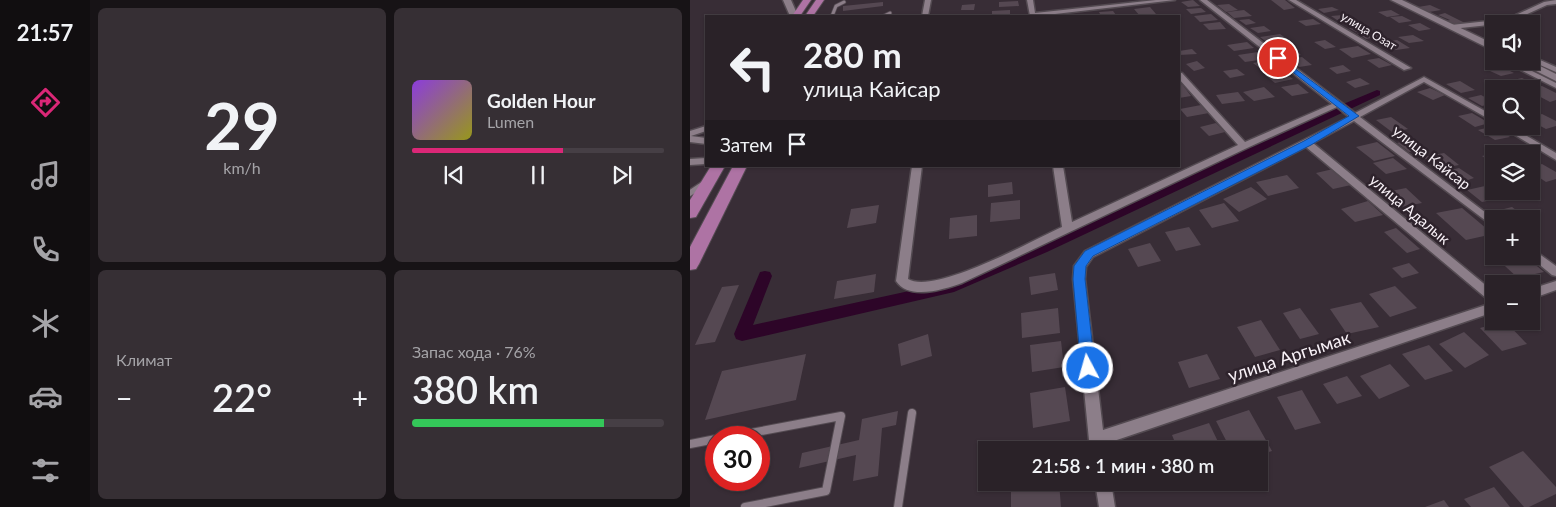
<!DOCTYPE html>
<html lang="ru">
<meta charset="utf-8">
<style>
body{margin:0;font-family:Lato,sans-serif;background:#362f34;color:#f1f3f6;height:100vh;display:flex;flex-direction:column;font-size:19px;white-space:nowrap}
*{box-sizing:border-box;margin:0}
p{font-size:16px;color:#a5a4a8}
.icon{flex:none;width:28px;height:28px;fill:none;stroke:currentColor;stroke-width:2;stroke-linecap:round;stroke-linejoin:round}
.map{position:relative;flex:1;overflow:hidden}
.sheet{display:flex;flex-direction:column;gap:8px;padding:8px;background:#171316;width:600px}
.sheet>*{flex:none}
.banner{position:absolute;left:15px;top:15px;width:475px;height:152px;border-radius:0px;box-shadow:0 1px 4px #0004,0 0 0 1px #463f45;background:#2a2228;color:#f1f3f6;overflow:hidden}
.fabs{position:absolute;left:795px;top:15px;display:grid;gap:10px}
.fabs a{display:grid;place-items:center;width:55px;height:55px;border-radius:0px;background:#2a2228;box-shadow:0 1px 4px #0004,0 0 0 1px #463f45;font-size:25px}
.speed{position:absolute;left:15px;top:426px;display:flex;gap:10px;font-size:25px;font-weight:700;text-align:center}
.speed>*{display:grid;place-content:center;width:65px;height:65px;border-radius:50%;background:#2a2228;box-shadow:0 1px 4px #0004,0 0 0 1px #463f45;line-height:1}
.speed .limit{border:8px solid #d22;background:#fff;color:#111}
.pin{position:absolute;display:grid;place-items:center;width:42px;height:42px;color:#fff;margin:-21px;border:2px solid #fff;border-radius:50%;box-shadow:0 1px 5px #0007}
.me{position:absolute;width:55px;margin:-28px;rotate:354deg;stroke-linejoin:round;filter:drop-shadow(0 0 4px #0008)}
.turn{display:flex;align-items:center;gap:18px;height:105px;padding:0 15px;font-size:22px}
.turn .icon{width:65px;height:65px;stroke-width:2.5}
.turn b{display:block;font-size:35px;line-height:42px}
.then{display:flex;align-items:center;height:48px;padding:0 15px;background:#0003;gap:10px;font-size:19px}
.big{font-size:38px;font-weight:600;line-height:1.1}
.sheet .tile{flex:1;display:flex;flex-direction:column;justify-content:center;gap:8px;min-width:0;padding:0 18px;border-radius:8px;background:#362f34}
.sheet .dial{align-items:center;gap:0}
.dial b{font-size:65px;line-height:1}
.song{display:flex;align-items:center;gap:15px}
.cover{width:60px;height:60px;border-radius:8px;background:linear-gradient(135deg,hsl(270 70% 55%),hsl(60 70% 35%))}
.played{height:5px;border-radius:2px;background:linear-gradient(90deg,#db2777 60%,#463f45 60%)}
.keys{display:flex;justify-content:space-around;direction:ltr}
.heat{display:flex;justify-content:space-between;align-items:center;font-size:28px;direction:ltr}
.charge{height:8px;border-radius:4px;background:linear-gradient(90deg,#34c759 76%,#463f45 0)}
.sheet .tiles{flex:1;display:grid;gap:8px;grid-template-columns:repeat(2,1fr)}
.trip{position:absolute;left:288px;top:441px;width:290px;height:50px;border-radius:0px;background:#2a2228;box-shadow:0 1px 4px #0004,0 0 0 1px #463f45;font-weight:600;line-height:50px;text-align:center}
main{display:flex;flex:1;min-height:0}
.dock{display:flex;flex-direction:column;width:90px;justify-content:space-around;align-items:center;background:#110e10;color:#a5a4a8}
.dock .icon{width:35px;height:35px}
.dock .on{color:#db2777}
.dock b{font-size:22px;color:#f1f3f6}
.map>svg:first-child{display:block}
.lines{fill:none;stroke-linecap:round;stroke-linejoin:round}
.canal{fill:#2d0528;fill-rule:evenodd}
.building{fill:#554852}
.lane-far3-casing{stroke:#534a51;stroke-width:4.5}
.lane-far2-casing{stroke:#534a51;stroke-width:6}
.lane-far1-casing{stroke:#534a51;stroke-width:8}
.lane-casing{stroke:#534a51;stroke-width:10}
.street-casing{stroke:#534a51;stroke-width:3}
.secondary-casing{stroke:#534a51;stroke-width:3}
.primary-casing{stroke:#534a51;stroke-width:2}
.lane-far3{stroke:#8c7e89;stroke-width:3}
.lane-far2{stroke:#8c7e89;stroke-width:4.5}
.lane-far1{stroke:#8c7e89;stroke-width:5.5}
.lane{stroke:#8c7e89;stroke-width:8}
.street{fill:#8c7e89;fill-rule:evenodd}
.secondary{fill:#8c7e89;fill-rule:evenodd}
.primary{fill:#ae73a4;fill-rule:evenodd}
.route{fill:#1a73e8;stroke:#114b97}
.labels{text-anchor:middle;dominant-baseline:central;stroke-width:5;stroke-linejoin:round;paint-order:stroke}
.far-street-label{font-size:12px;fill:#f8f1f7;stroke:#2e232c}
.street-label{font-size:15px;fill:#f8f1f7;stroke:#2e232c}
.near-street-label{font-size:18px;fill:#f8f1f7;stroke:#2e232c}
</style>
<main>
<nav class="dock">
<b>21:57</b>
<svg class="icon on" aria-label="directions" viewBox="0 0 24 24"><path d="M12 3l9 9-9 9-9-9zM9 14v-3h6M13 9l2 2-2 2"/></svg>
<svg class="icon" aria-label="music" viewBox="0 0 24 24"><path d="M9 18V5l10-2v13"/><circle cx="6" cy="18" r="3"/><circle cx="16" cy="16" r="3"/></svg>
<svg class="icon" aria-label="phone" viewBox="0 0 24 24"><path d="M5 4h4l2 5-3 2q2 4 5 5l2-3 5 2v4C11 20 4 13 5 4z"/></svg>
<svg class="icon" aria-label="climate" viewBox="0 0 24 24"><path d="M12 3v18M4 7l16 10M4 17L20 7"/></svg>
<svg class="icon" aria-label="car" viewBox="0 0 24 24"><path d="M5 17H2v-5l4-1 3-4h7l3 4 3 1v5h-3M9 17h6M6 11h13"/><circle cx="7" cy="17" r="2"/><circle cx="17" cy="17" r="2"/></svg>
<svg class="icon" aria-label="filters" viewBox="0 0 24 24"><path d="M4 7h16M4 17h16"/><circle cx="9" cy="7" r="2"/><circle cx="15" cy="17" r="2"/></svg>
</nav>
<section class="sheet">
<div class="tiles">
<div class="tile dial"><b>29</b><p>km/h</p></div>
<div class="tile">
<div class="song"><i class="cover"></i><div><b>Golden Hour</b><p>Lumen</p></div></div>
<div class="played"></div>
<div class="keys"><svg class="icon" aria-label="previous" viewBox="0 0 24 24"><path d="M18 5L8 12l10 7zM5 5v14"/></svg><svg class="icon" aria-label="pause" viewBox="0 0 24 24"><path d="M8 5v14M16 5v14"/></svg><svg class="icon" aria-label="next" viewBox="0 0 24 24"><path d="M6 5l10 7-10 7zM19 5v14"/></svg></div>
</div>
<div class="tile"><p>Климат</p>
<div class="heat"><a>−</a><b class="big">22°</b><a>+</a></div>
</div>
<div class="tile"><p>Запас хода · 76%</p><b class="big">380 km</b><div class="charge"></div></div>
</div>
</section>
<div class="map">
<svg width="866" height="507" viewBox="0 0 866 507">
<rect width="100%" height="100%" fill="#382d36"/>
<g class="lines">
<path class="canal" d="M687 90 690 91V95L357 252 264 292 52 341 46 339 44 334 70 272 75 271 80 272 82 276 63 325 256 283 347 246 639 110Z"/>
</g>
<g class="building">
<path d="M503 0 510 6 498 7 491 2Z"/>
<path d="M581 0H595L605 8 594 10Z"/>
<path d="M328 1 329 6 309 7V2Z"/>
<path d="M193 2V6L153 11V6Z"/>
<path d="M285 4 284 10H271L272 5Z"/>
<path d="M539 4 548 10 536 12 527 5Z"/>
<path d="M740 5 751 10 739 12 728 7Z"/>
<path d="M460 7 466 14 450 16 444 9Z"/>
<path d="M642 7 649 10 634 13 628 9Z"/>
<path d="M511 8 516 12 501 14 496 9Z"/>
<path d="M320 10V16H302V11Z"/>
<path d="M554 10 562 16 544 18 537 12Z"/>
<path d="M701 10 710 15 697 17 688 12Z"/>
<path d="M423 11 426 15 411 16 409 12Z"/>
<path d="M755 13 775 23 763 25 756 21 760 20 748 15Z"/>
<path d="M521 14 528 20 510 22 504 16Z"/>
<path d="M653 15 659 19 647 20 641 16Z"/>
<path d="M712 16 722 21 709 23 700 17Z"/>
<path d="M559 19 566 23 556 25 549 20Z"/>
<path d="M623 19 631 24 616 26 608 21Z"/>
<path d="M530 22 536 29 519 30 513 24Z"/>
<path d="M730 23 741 29 729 31 718 25Z"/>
<path d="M574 26 581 31 568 33 560 28Z"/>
<path d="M672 26 679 30 666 32 659 28Z"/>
<path d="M681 31 691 36 676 39 667 33Z"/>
<path d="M590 34 603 43 582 46 570 37Z"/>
<path d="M723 35 734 41 719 43 708 37Z"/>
<path d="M635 40 646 47 635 49 624 42Z"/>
<path d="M707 40 720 48 706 50 694 42Z"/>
<path d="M557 42 564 48 544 51 537 45Z"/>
<path d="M598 46 611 55 596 58 583 48Z"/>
<path d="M668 46 681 54 662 58 649 49Z"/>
<path d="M502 49 507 54 489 55V51Z"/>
<path d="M568 52 576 59 555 62 548 55Z"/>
<path d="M612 57 622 65 609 67 599 59Z"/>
<path d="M689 58 702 65 689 68 677 60Z"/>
<path d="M579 60 587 67 571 69 563 63Z"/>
<path d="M507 61 515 68 504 71 496 64Z"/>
<path d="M653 65 661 71 647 74 639 68Z"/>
<path d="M812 67 824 73 811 76 800 71Z"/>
<path d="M547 69 555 75 540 78 533 71Z"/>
<path d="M593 72 603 79 585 83 575 75Z"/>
<path d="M670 78 680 84 665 88 656 82Z"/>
<path d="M832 78 846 85 833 88 819 81Z"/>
<path d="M770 81 785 90 771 93 756 84Z"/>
<path d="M492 84 501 96 489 98V85Z"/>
<path d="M608 84 619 93 602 96 591 87Z"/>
<path d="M852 86 866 93V100L860 102 841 92V88Z"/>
<path d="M574 87 585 97 564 101 553 92Z"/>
<path d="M740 88 755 95 743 100 727 92Z"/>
<path d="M548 92 555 101 532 104 526 95Z"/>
<path d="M791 95 804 102V103L792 106 778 98Z"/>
<path d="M511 105 519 113 497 117 490 109Z"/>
<path d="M782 113 799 123 785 127 768 116Z"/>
<path d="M852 114 866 121V126L856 129 841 121V117Z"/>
<path d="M701 117 718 129 702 132 686 120Z"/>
<path d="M526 123 535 132 519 136 510 127Z"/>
<path d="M804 126 820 137 805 140 788 130Z"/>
<path d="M724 139 736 149 719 152 707 143Z"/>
<path d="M687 142 705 156 684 161 666 147Z"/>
<path d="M809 152 812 154H804V164L792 156Z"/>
<path d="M754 153 769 165 748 169 733 157Z"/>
<path d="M703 158 717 169 696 174 683 163Z"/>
<path d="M852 164 866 172V179L856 182 841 172V167Z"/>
<path d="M769 168 784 178 769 183 754 172Z"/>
<path d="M643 169 661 185 643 189 626 173Z"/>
<path d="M597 175 609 188 578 196 566 182Z"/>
<path d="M322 182 323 194 298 197V185Z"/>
<path d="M795 186 811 198 792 202 777 190Z"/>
<path d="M561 187 577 199 549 212 533 199Z"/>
<path d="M716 188 732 203 711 207 696 192Z"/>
<path d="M330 200V219L300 222 301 203Z"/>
<path d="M678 201 693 215 665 222 651 209Z"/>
<path d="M534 203 549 221 522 228 509 210Z"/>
<path d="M189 205 186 223 157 228 161 209Z"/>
<path d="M822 207 838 219H811L802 212Z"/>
<path d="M772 208 803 234 776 240 746 213Z"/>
<path d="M287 215V236L259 239 260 218Z"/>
<path d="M499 227 511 245 486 251 475 232Z"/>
<path d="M706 228 730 249 717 253 694 232Z"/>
<path d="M460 243 471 261 448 267 438 249Z"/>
<path d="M804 256H835L854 272 828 278Z"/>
<path d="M719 263 729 273 712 278 702 268Z"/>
<path d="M365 273 368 290 341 295 339 277Z"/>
<path d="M186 274 184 292 144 299 147 281Z"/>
<path d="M49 285 25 342 5 345 32 287Z"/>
<path d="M705 286 727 308 700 317 679 294Z"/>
<path d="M671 302 689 327 657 334 640 309Z"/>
<path d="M368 308 370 333 332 338 331 313Z"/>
<path d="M610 308 629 334 610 339 593 313Z"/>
<path d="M571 320 590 350 565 357 547 327Z"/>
<path d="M815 321 837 344 812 351 790 328Z"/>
<path d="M774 332 799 355 775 368 749 344Z"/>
<path d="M238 334 242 356 211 366 208 344Z"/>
<path d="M371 341 374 367 342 372 340 345Z"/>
<path d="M739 345 763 371 735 380 712 354Z"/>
<path d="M116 354 106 400 15 420 32 371Z"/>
<path d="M517 354 530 379 499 388 488 362Z"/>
<path d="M700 364 720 386 689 399 670 376Z"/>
<path d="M657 376 672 396 647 404 633 384Z"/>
<path d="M375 387 380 421 343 428 340 393Z"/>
<path d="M612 390 631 423 605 430 587 397Z"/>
<path d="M559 410 582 451 569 455V450H541L526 421Z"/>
<path d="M208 411 206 425 192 428 188 476 163 481 166 455 109 468 112 453 169 440 172 419Z"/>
<path d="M519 423 532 450H488L482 435Z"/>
<path d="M833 451 866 487V494L839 507H834L799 467Z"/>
<path d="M361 482H369L371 507H321V489Z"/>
<path d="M804 487 820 507H781L774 499Z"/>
<path d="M754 500 759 507H735Z"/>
</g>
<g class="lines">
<defs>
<g id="lane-far3">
<path d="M142 16 146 6 154 2"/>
<path d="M194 16 200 13"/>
</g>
<path id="lane-far2" d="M10 187 13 185"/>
<path id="lane-far1" d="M0 193 12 185"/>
<g id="lane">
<path d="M34 438 151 416 136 491 55 507"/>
<path d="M0 444 26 439"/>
<path d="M208 507 222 413"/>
</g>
<g id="street">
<path d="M235 0H241L238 16H232Z"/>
<path d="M337 0H343L345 13 466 0H485L348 16H340Z"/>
<path d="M510 0H517L665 113 734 77 804 116V122L734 82 670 117 804 219V227L664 121 623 143 804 292V312L415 444 416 450H400L383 279 384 266 395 251 659 117 647 107 557 148 272 283C255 289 219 301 206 281L222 166H232L218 279C245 295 343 240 372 227L363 166H373L382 222 548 145 489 79V73H492L555 142 642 104ZM616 147 802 303 413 430 395 279 396 267 403 257Z"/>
<path d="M599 0H606L721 68 714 70Z"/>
<path d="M866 0V4L857 5 818 23 761 29 758 27 761 25 817 19 854 2Z"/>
<path d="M804 53V57L799 55 800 54Z"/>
<path d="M841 56 866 67V72L841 61Z"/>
<path d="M813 61H822L866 83V88Z"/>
<path d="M16 126V131L1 136 16 138V144L0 142V131Z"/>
<path d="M810 126H820L866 153V160Z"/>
<path d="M16 158V164L0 165V159Z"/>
<path d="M841 248 866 266V276L862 275 839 256H841Z"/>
<path d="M866 281V290L841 299V289Z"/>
<path d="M405 482H421L425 507H409Z"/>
</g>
<g id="secondary">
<path d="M93 0H101L108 16H100Z"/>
<path d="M701 0H712L804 44V51Z"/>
<path d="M826 61H840L866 74V81Z"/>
</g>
<g id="primary">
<path d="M113 0H121L110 16H102Z"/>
<path d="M126 0H134L123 16H115Z"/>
<path d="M21 166H35L6 217 0 218V200Z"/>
<path d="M43 166H57L9 264 6 269 0 270V247Z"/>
</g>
</defs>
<use href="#lane-far3" class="lane-far3-casing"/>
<use href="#lane-far2" class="lane-far2-casing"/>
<use href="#lane-far1" class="lane-far1-casing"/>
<use href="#lane" class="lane-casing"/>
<use href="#street" class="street-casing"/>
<use href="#secondary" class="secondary-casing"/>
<use href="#primary" class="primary-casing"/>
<use href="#lane-far3" class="lane-far3"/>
<use href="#lane-far2" class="lane-far2"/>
<use href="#lane-far1" class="lane-far1"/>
<use href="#lane" class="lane"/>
<use href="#street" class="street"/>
<use href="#secondary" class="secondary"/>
<use href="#primary" class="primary"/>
</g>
<path class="route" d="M588 56 669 116 621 145 403 256 396 266 395 279 405 368 403 373 398 374 393 373 391 368 383 279 384 266 395 251 614 141 659 116 586 59 584 58Z"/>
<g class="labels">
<g class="far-street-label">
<text transform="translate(679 31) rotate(31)">улица Озат</text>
</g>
<g class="street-label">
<text transform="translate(742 157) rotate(38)">улица Кайсар</text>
<text transform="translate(720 209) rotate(40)">улица Адалык</text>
</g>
<g class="near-street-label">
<text transform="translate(599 356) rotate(-18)">улица Аргымак</text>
</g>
</g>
</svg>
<div class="fabs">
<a><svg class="icon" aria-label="sound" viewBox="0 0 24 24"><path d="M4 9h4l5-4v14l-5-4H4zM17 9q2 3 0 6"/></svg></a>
<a><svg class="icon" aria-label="search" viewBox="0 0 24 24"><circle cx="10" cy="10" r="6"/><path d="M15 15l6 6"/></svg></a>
<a><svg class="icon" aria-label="layers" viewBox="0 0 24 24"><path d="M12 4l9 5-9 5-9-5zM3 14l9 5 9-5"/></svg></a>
<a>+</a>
<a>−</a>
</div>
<div class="speed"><div class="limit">30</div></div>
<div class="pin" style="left:588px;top:58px;background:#d93025"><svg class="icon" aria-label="arrive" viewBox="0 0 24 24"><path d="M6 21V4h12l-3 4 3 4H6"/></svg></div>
<svg class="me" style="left:398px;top:368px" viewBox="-20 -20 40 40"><circle r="17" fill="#1a73e8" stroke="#fff" stroke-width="3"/><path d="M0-11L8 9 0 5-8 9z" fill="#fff"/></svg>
<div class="trip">21:58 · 1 мин · 380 m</div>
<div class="banner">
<div class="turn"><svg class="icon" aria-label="left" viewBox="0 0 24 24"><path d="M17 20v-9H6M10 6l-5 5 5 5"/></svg><div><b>280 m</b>улица Кайсар</div></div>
<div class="then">Затем<svg class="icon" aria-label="arrive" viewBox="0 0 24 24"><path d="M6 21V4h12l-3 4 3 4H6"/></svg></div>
</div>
</div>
</main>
